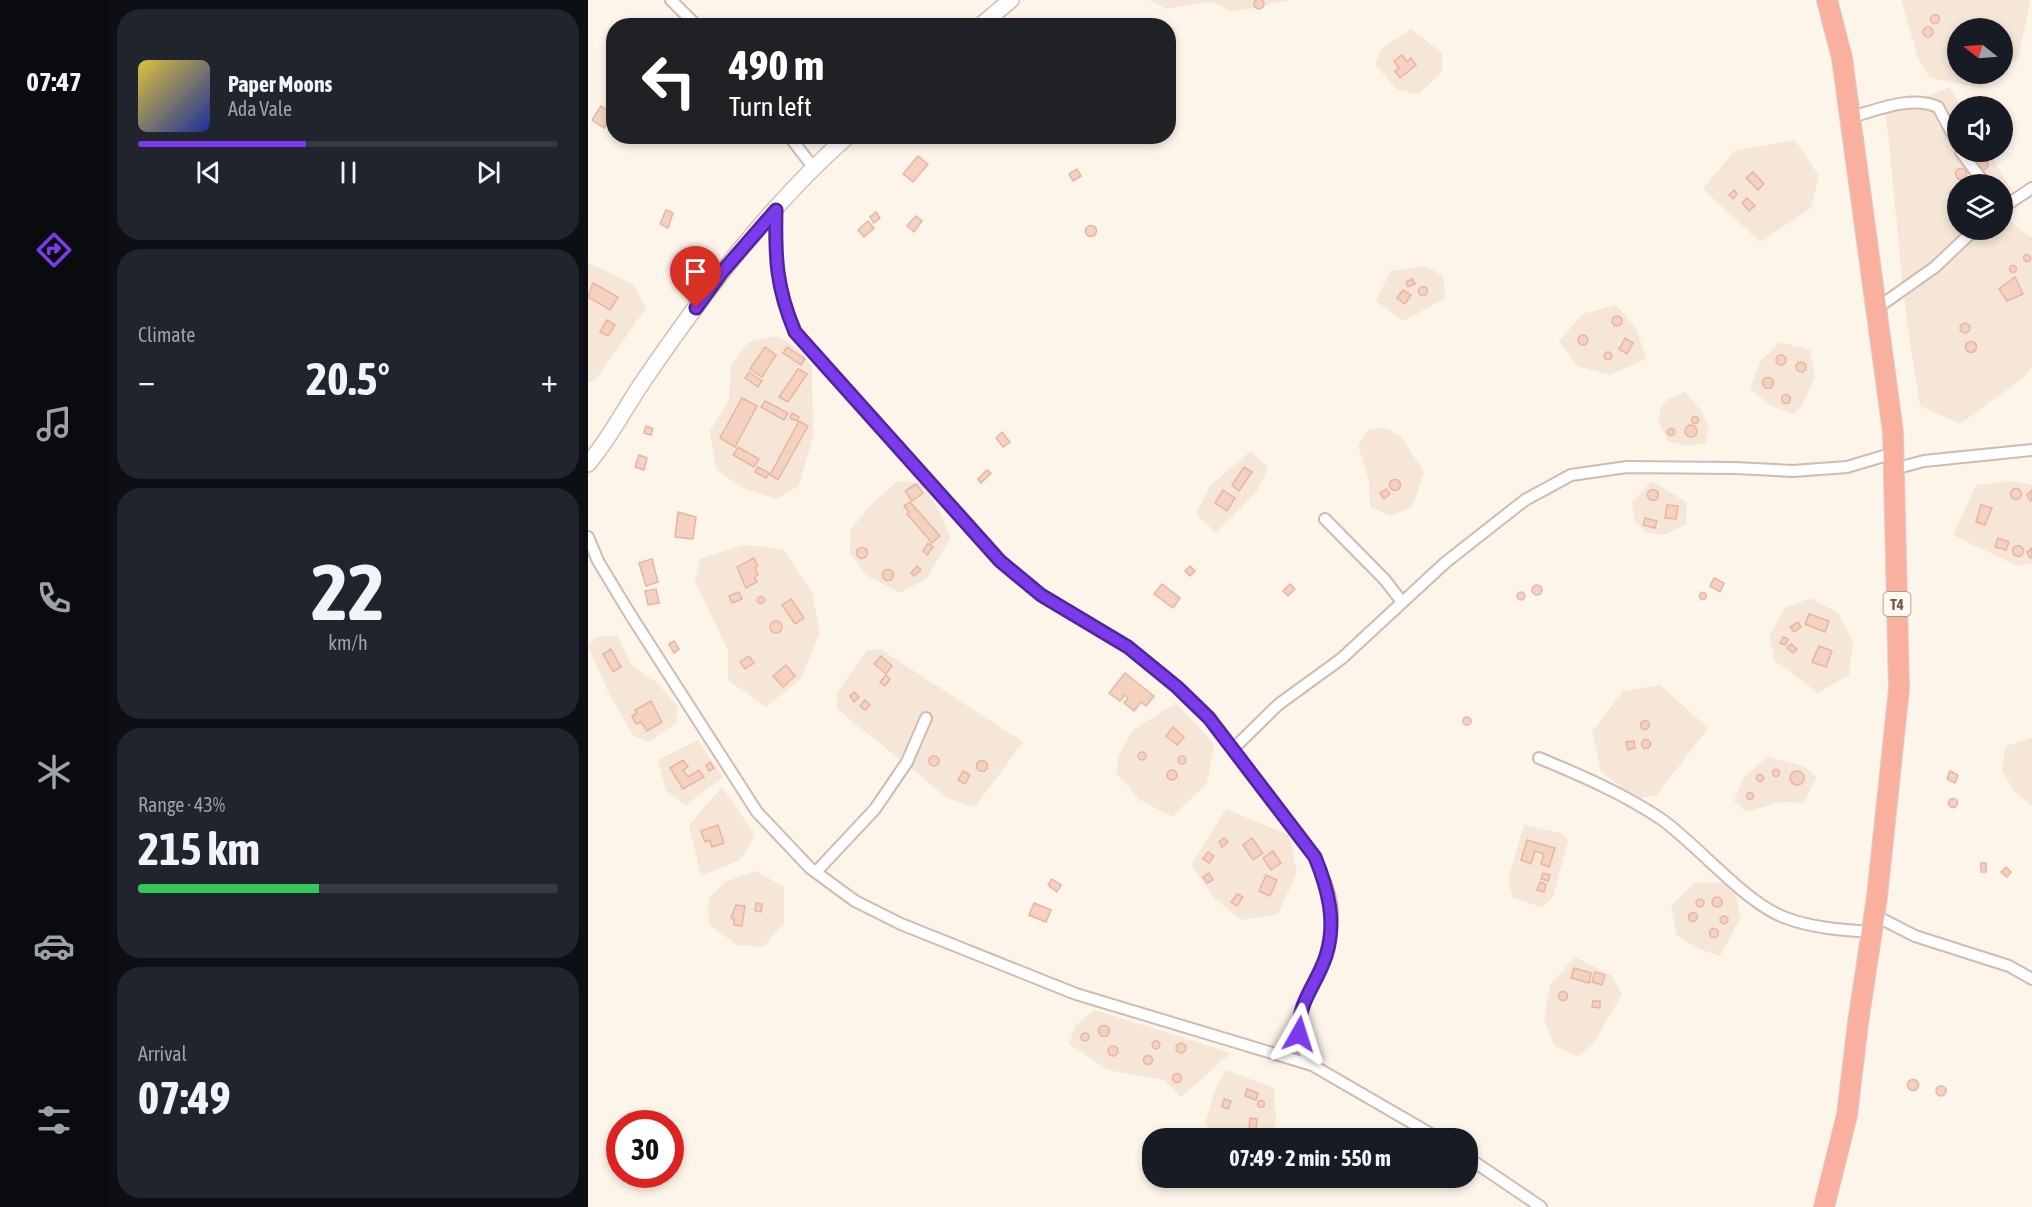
<!DOCTYPE html>
<meta charset="utf-8">
<style>
body{margin:0;font-family:"Asap Condensed",sans-serif;background:#20242c;color:#f1f3f6;height:100vh;display:flex;flex-direction:column;font-size:22px;white-space:nowrap}
*{box-sizing:border-box;margin:0}
p{font-size:20px;color:#9ea1a6}
.icon{flex:none;width:33px;height:33px;fill:none;stroke:currentColor;stroke-width:2;stroke-linecap:round;stroke-linejoin:round}
.map{position:relative;flex:1;overflow:hidden}
.drawer{display:flex;flex-direction:column;gap:9px;padding:9px;background:#0d0f14;width:480px}
.drawer>*{flex:none}
.banner{position:absolute;left:18px;top:18px;width:570px;height:126px;border-radius:24px;box-shadow:0 3px 9px #0003;background:#202124;color:#fff;overflow:hidden}
.needle{width:39px;rotate:287deg}
.buttons{position:absolute;left:1359px;top:18px;display:grid;gap:12px}
.buttons a{display:grid;place-items:center;width:66px;height:66px;border-radius:50%;background:#171b24;box-shadow:0 3px 9px #0003;font-size:30px}
.speed{position:absolute;left:18px;top:1110px;display:flex;gap:12px;font-size:30px;font-weight:700;text-align:center}
.speed>*{display:grid;place-content:center;width:78px;height:78px;border-radius:50%;background:#171b24;box-shadow:0 3px 9px #0003;line-height:1}
.speed .limit{border:9px solid #d22;background:#fff;color:#111}
.pin{position:absolute;display:grid;place-items:center;width:51px;height:51px;color:#fff;margin:-62px -26px;border-radius:50% 50% 50% 0;rotate:-45deg;box-shadow:0 0 6px #0007}
.pin .icon{rotate:45deg}
.me{position:absolute;width:66px;margin:-33px;rotate:6deg;stroke-linejoin:round;filter:drop-shadow(0 0 4px #0008)}
.turn{display:flex;align-items:center;gap:21px;height:126px;padding:0 24px;font-size:27px}
.turn .icon{width:78px;height:78px;stroke-width:2.5}
.turn b{display:block;font-size:42px;line-height:51px}
.big{font-size:45px;font-weight:700;line-height:1.1}
.drawer .widget{flex:1;display:flex;flex-direction:column;justify-content:center;gap:9px;min-width:0;padding:0 21px;border-radius:24px;background:#20242c}
.drawer .dial{align-items:center;gap:0}
.dial b{font-size:78px;line-height:1}
.song{display:flex;align-items:center;gap:18px}
.cover{width:72px;height:72px;border-radius:9px;background:linear-gradient(135deg,hsl(50 70% 55%),hsl(230 70% 35%))}
.played{height:6px;border-radius:3px;background:linear-gradient(90deg,#7c3aed 40%,#363941 40%)}
.keys{display:flex;justify-content:space-around;direction:ltr}
.heat{display:flex;justify-content:space-between;align-items:center;font-size:33px;direction:ltr}
.charge{height:9px;border-radius:4px;background:linear-gradient(90deg,#34c759 43%,#363941 0)}
.trip{position:absolute;left:554px;top:1128px;width:336px;height:60px;border-radius:24px;background:#171b24;box-shadow:0 3px 9px #0003;font-weight:700;line-height:60px;text-align:center}
main{display:flex;flex:1;min-height:0}
.dock{display:flex;flex-direction:column;width:108px;justify-content:space-around;align-items:center;background:#090b0e;color:#9ea1a6}
.dock .icon{width:42px;height:42px}
.dock .active{color:#7c3aed}
.dock b{font-size:27px;color:#f1f3f6}
.map>svg:first-child{display:block}
.residential{fill:#f6e6d7}
.building{fill:#f4d1c0;stroke:#e8b69f;stroke-width:1.5}
.lines{fill:none;stroke-linecap:round;stroke-linejoin:round}
.street-casing{stroke:#d1bbae;stroke-width:14}
.secondary-casing{stroke:#d7bdad;stroke-width:18}
.highway-casing{stroke:#dad1cd;stroke-width:22}
.street{stroke:#fff;stroke-width:10}
.secondary{stroke:#fff;stroke-width:15}
.highway{stroke:#fab09e;stroke-width:20}
.route-casing{stroke:#51269a;stroke-width:15}
.route{stroke:#7c3aed;stroke-width:10}
.labels{text-anchor:middle;dominant-baseline:central;stroke-width:6;stroke-linejoin:round;paint-order:stroke}
.shield{fill:#fff9f1;stroke:#a2897d;stroke-width:1.5}
.shield-label{font-size:15px;font-weight:bold;fill:#7a594b}
</style>
<main>
<nav class="dock">
<b>07:47</b>
<svg class="icon active" aria-label="directions" viewBox="0 0 24 24"><path d="M12 3l9 9-9 9-9-9zM9 14v-3h6M13 9l2 2-2 2"/></svg>
<svg class="icon" aria-label="music" viewBox="0 0 24 24"><path d="M9 18V5l10-2v13"/><circle cx="6" cy="18" r="3"/><circle cx="16" cy="16" r="3"/></svg>
<svg class="icon" aria-label="phone" viewBox="0 0 24 24"><path d="M5 4h4l2 5-3 2q2 4 5 5l2-3 5 2v4C11 20 4 13 5 4z"/></svg>
<svg class="icon" aria-label="climate" viewBox="0 0 24 24"><path d="M12 3v18M4 7l16 10M4 17L20 7"/></svg>
<svg class="icon" aria-label="car" viewBox="0 0 24 24"><path d="M5 17H2v-5l4-1 3-4h7l3 4 3 1v5h-3M9 17h6M6 11h13"/><circle cx="7" cy="17" r="2"/><circle cx="17" cy="17" r="2"/></svg>
<svg class="icon" aria-label="filters" viewBox="0 0 24 24"><path d="M4 7h16M4 17h16"/><circle cx="9" cy="7" r="2"/><circle cx="15" cy="17" r="2"/></svg>
</nav>
<section class="drawer">
<div class="widget">
<div class="song"><i class="cover"></i><div><b>Paper Moons</b><p>Ada Vale</p></div></div>
<div class="played"></div>
<div class="keys"><svg class="icon" aria-label="previous" viewBox="0 0 24 24"><path d="M18 5L8 12l10 7zM5 5v14"/></svg><svg class="icon" aria-label="pause" viewBox="0 0 24 24"><path d="M8 5v14M16 5v14"/></svg><svg class="icon" aria-label="next" viewBox="0 0 24 24"><path d="M6 5l10 7-10 7zM19 5v14"/></svg></div>
</div>
<div class="widget"><p>Climate</p>
<div class="heat"><a>−</a><b class="big">20.5°</b><a>+</a></div>
</div>
<div class="widget dial"><b>22</b><p>km/h</p></div>
<div class="widget"><p>Range · 43%</p><b class="big">215 km</b><div class="charge"></div></div>
<div class="widget"><p>Arrival</p><b class="big">07:49</b></div>
</section>
<div class="map">
<svg width="1444" height="1207" viewBox="0 0 1444 1207">
<rect width="100%" height="100%" fill="#fdf4ea"/>
<g class="residential">
<path d="M561 0H702L643 12 630 4 616 2 579 9Z"/>
<path d="M1313 0H1442L1431 57 1415 70 1414 28H1370V74H1411L1394 88 1342 78 1331 60Z"/>
<path d="M823 29 854 53V72L831 94 810 90 787 65 793 49Z"/>
<path d="M1361 87 1373 106H1370V152H1400L1429 199 1415 220 1414 184H1370V230H1414L1415 222 1418 219 1444 238V366L1436 377 1372 424 1332 406 1318 316 1298 115Z"/>
<path d="M1207 140 1231 176 1223 208 1172 242 1115 189 1146 151Z"/>
<path d="M0 263 45 284 58 308 7 380 0 383Z"/>
<path d="M837 266 855 276 857 298 816 321 788 302 802 271Z"/>
<path d="M1028 305 1049 330 1058 359 1022 375 989 366 971 341 995 314Z"/>
<path d="M190 336 212 351 224 367 225 437 211 486 188 499 154 488 128 469 122 431 141 401 143 364 161 342Z"/>
<path d="M1192 342 1222 350 1227 377 1215 404 1206 414 1183 406 1162 388 1173 360Z"/>
<path d="M1097 392 1114 412 1120 428 1118 444 1097 445 1081 442 1071 424 1072 409 1081 398Z"/>
<path d="M799 428 813 437 836 472 825 506 803 516 782 507 781 481 770 445 781 429Z"/>
<path d="M663 451 680 468 669 491 628 533 608 514 623 485Z"/>
<path d="M309 481 333 483 353 514 362 538 339 578 312 593 278 575 262 553V531L278 510Z"/>
<path d="M1064 481 1099 503 1098 524 1076 535 1059 533 1046 520 1044 502Z"/>
<path d="M1427 481 1444 485V563L1430 566 1365 535 1388 485Z"/>
<path d="M155 545 195 549 224 592 232 632 213 679 177 707 140 680V650L107 582 112 559Z"/>
<path d="M1223 598 1250 613 1265 642 1261 675 1230 693 1187 661 1181 636 1198 607Z"/>
<path d="M29 635 43 665 68 682 89 706 88 723 61 742 46 736 21 694 0 646 10 637Z"/>
<path d="M292 649 435 742 387 807 360 798 249 709V693L279 650Z"/>
<path d="M1072 685 1120 728 1069 795 1047 799 1013 771 1004 732 1035 691Z"/>
<path d="M588 703 626 744 619 783 584 817 551 799 528 773 531 755 545 730Z"/>
<path d="M1444 738V806L1427 792 1414 771 1418 746Z"/>
<path d="M110 740 135 777 98 805 78 791 70 760Z"/>
<path d="M1179 757 1215 766 1229 777 1215 803 1193 802 1158 812 1146 801 1156 777Z"/>
<path d="M134 787 167 835 152 860 113 876 101 825Z"/>
<path d="M638 809 701 835 709 872 690 914 654 920 626 898 603 865Z"/>
<path d="M936 825 972 833 980 840 965 897 954 907 925 898 920 880Z"/>
<path d="M168 871 196 887V923L175 947 149 945 121 924 120 899 137 882Z"/>
<path d="M1144 882 1153 917 1132 956 1109 948 1089 935 1083 906 1106 883Z"/>
<path d="M987 957 1023 975 1034 994 1007 1041 989 1057 966 1045 956 1019 962 985Z"/>
<path d="M507 1010 643 1053 593 1097 576 1080 520 1070 481 1044 488 1025Z"/>
<path d="M638 1070 686 1088 688 1125 674 1138H630L617 1123 627 1090Z"/>
</g>
<g class="building">
<circle cx="671" cy="4" r="5"/>
<circle cx="1347" cy="19" r="4.5"/>
<circle cx="1340" cy="32" r="5"/>
<path d="M814 55 819 62 823 58 828 65 812 78 807 71 811 68 806 61Z"/>
<path d="M13 106 25 114 16 128 4 120Z"/>
<path d="M330 156 340 164 325 182 315 174Z"/>
<circle cx="1394" cy="164" r="6"/>
<circle cx="1373" cy="174" r="5.5"/>
<path d="M489 169 493 176 485 181 481 174Z"/>
<path d="M1165 172 1176 184 1170 190 1158 178Z"/>
<circle cx="1366" cy="194" r="4.5"/>
<path d="M1146 190 1149 194 1145 199 1141 195Z"/>
<path d="M1159 198 1167 206 1161 211 1154 203Z"/>
<path d="M78 210 85 213 80 228 72 224Z"/>
<path d="M288 212 292 218 286 223 282 217Z"/>
<path d="M328 216 334 221 326 232 319 226Z"/>
<path d="M280 221 286 228 276 237 270 230Z"/>
<circle cx="503" cy="231" r="5.5"/>
<circle cx="1439" cy="258" r="3.5"/>
<circle cx="1425" cy="269" r="3.5"/>
<path d="M1427 277 1435 294 1419 301 1411 289Z"/>
<path d="M824 279 827 284 820 287 818 282Z"/>
<path d="M5 283 30 297 22 310 0 297Z"/>
<circle cx="835" cy="291" r="4.5"/>
<path d="M815 290 823 295 817 304 809 298Z"/>
<circle cx="1029" cy="321" r="5"/>
<path d="M19 320 27 325 20 336 12 332Z"/>
<circle cx="1377" cy="328" r="5"/>
<circle cx="995" cy="340" r="5"/>
<path d="M1037 338 1045 343 1039 354 1031 349Z"/>
<circle cx="1383" cy="347" r="5.5"/>
<path d="M177 347 188 355 174 377 162 369Z"/>
<path d="M199 347 217 359 213 365 195 353Z"/>
<circle cx="1020" cy="356" r="4"/>
<circle cx="1193" cy="360" r="5"/>
<circle cx="1213" cy="367" r="5"/>
<path d="M210 369 219 374 200 402 191 397Z"/>
<path d="M161 372 174 381 170 387 157 378Z"/>
<circle cx="1180" cy="383" r="5.5"/>
<circle cx="1198" cy="399" r="4.5"/>
<path d="M154 398 169 406 147 447 132 438Z"/>
<path d="M177 401 200 413 196 420 173 407Z"/>
<path d="M204 413 211 417 209 421 202 418Z"/>
<circle cx="1107" cy="420" r="3.5"/>
<path d="M211 421 220 426 190 480 182 475Z"/>
<circle cx="1103" cy="431" r="6"/>
<path d="M58 426 65 429 63 435 56 433Z"/>
<circle cx="1083" cy="432" r="3.5"/>
<path d="M414 432 422 442 415 447 408 438Z"/>
<path d="M150 447 171 459 166 467 145 455Z"/>
<path d="M51 455 59 458 56 470 47 467Z"/>
<path d="M170 467 181 473 178 478 167 472Z"/>
<path d="M656 467 664 472 651 491 644 485Z"/>
<path d="M399 470 403 473 393 483 390 479Z"/>
<circle cx="807" cy="485" r="5.5"/>
<path d="M328 484 335 493 324 501 317 491Z"/>
<circle cx="1428" cy="494" r="5.5"/>
<path d="M798 489 802 494 796 499 792 493Z"/>
<circle cx="1065" cy="495" r="5.5"/>
<path d="M635 490 647 498 639 511 627 503Z"/>
<path d="M1444 490V501H1442L1439 495Z"/>
<path d="M322 502 352 536 344 543 319 514 321 512 316 506Z"/>
<path d="M1079 505 1090 506 1088 519 1077 518Z"/>
<path d="M1393 505 1404 508 1397 525 1388 522Z"/>
<path d="M90 512 108 517 105 539 87 537Z"/>
<path d="M1057 518 1069 521 1067 528 1055 525Z"/>
<path d="M1410 538 1421 542 1418 550 1407 547Z"/>
<path d="M340 543 345 547 339 555 335 551Z"/>
<circle cx="1430" cy="551" r="5.5"/>
<circle cx="274" cy="553" r="5.5"/>
<path d="M1444 548V558H1442L1439 552Z"/>
<path d="M166 558 170 566 167 567 170 575 166 577 169 582 158 588 149 567Z"/>
<path d="M64 559 70 582 58 586 51 563Z"/>
<path d="M329 566 333 570 326 576 323 573Z"/>
<path d="M602 566 607 571 602 576 597 571Z"/>
<circle cx="300" cy="575" r="5.5"/>
<path d="M1126 578 1136 583 1132 592 1122 586Z"/>
<path d="M574 584 592 598 585 608 566 594Z"/>
<path d="M702 584 707 589 700 596 695 591Z"/>
<circle cx="949" cy="590" r="5"/>
<path d="M68 589 71 603 60 605 57 591Z"/>
<path d="M151 592 154 599 144 603 141 596Z"/>
<circle cx="933" cy="596" r="4"/>
<circle cx="1115" cy="596" r="3.5"/>
<circle cx="173" cy="600" r="3.5"/>
<path d="M203 599 216 618 207 624 194 605Z"/>
<path d="M1221 614 1241 621 1237 632 1217 624Z"/>
<circle cx="188" cy="627" r="6"/>
<path d="M1210 622 1213 627 1206 632 1202 627Z"/>
<path d="M1195 637 1200 639 1197 645 1192 643Z"/>
<path d="M86 641 91 649 86 653 81 644Z"/>
<path d="M1203 644 1209 649 1205 653 1199 648Z"/>
<path d="M1231 646 1244 651 1238 667 1224 662Z"/>
<path d="M23 649 33 667 25 672 15 654Z"/>
<path d="M161 656 166 663 157 669 152 662Z"/>
<path d="M293 656 304 666 298 674 286 664Z"/>
<path d="M198 665 207 676 195 687 185 676Z"/>
<path d="M537 673 566 696 558 706 553 702 546 711 536 703 540 698 537 695 532 701 521 693Z"/>
<path d="M298 675 302 679 297 686 292 682Z"/>
<path d="M266 692 271 697 266 702 262 696Z"/>
<path d="M277 700 282 705 277 710 272 706Z"/>
<path d="M63 701 74 722 59 731 53 722 48 724 44 716 49 713 47 710Z"/>
<circle cx="879" cy="721" r="4"/>
<circle cx="1057" cy="725" r="4.5"/>
<path d="M585 727 596 737 589 745 578 736Z"/>
<circle cx="1058" cy="744" r="4.5"/>
<path d="M1046 741 1047 748 1040 750 1038 742Z"/>
<circle cx="554" cy="756" r="4"/>
<circle cx="346" cy="761" r="5"/>
<circle cx="594" cy="760" r="4"/>
<path d="M95 760 100 767 95 770 100 777 111 770 116 777 95 789 82 768Z"/>
<circle cx="394" cy="766" r="5.5"/>
<path d="M122 762 126 768 121 771 118 765Z"/>
<circle cx="1188" cy="773" r="3.5"/>
<circle cx="584" cy="775" r="5"/>
<path d="M375 771 382 775 377 784 370 780Z"/>
<path d="M1362 771 1370 775 1367 783 1359 779Z"/>
<circle cx="1209" cy="778" r="7"/>
<circle cx="1172" cy="778" r="3.5"/>
<circle cx="1162" cy="796" r="3.5"/>
<circle cx="1365" cy="803" r="4.5"/>
<path d="M130 825 136 843 124 847 122 840 117 842 113 831Z"/>
<path d="M636 838 640 842 634 847 631 842Z"/>
<path d="M664 838 675 853 665 860 655 845Z"/>
<path d="M939 840 967 848 961 867 953 864 956 854 947 851 943 864 933 860Z"/>
<path d="M685 851 693 863 683 870 675 858Z"/>
<path d="M620 852 626 856 621 863 615 859Z"/>
<rect x="1393" y="863" width="5" height="9"/>
<path d="M1418 867 1423 872 1419 877 1413 872Z"/>
<path d="M621 873 625 880 619 883 615 877Z"/>
<path d="M955 873 962 875 960 881 953 879Z"/>
<path d="M678 875 689 880 682 896 671 891Z"/>
<path d="M464 879 473 885 469 892 460 885Z"/>
<path d="M952 882 958 884 956 892 949 890Z"/>
<path d="M649 894 655 897 649 906 643 902Z"/>
<circle cx="1129" cy="902" r="5"/>
<circle cx="1112" cy="903" r="4"/>
<path d="M168 903 174 904 173 912 167 911Z"/>
<path d="M446 903 463 910 458 922 441 915Z"/>
<path d="M148 905 157 906 154 926 146 925V919L143 918Z"/>
<circle cx="1105" cy="917" r="4.5"/>
<circle cx="1136" cy="920" r="4"/>
<circle cx="1126" cy="933" r="4.5"/>
<path d="M986 968 1003 973 1001 983 983 978Z"/>
<path d="M1007 972 1017 975 1014 985 1004 982Z"/>
<circle cx="975" cy="996" r="4.5"/>
<path d="M1005 1001H1012V1008L1004 1007Z"/>
<circle cx="516" cy="1031" r="5.5"/>
<circle cx="497" cy="1037" r="4"/>
<circle cx="568" cy="1045" r="4"/>
<circle cx="593" cy="1048" r="5"/>
<circle cx="525" cy="1051" r="5"/>
<circle cx="560" cy="1060" r="4.5"/>
<circle cx="589" cy="1078" r="4.5"/>
<circle cx="1325" cy="1085" r="5.5"/>
<circle cx="1353" cy="1091" r="5"/>
<path d="M659 1089 670 1093 668 1100 657 1096Z"/>
<path d="M636 1099 643 1101 640 1109 634 1107Z"/>
<circle cx="673" cy="1104" r="3.5"/>
<path d="M662 1118 669 1119 668 1130H661Z"/>
</g>
<g class="lines">
<defs>
<g id="street">
<path d="M83 0 109 26"/>
<path d="M1263 117C1290 110 1322 95 1350 107L1370 144"/>
<path d="M201 136 225 167"/>
<path d="M1373 152 1397 184"/>
<path d="M1414 208 1444 188"/>
<path d="M188 210C187 258 188 286 207 332L412 561 453 595 540 647 589 687 621 718 727 857C734 875 746 898 744 919 743 930 741 944 738 955 727 998 690 1015 724 1065"/>
<path d="M1289 308 1347 267 1386 230"/>
<path d="M1306 469 1336 461 1444 450"/>
<path d="M737 519 797 580 814 602"/>
<path d="M0 537 10 561 42 614 169 812 222 868 267 901 313 924 488 994 724 1065 850 1138"/>
<path d="M645 749 691 704 753 659 858 562 937 500 983 475 1039 467 1146 468 1205 471 1259 467 1306 453"/>
<path d="M951 758C992 775 1036 794 1073 819 1110 845 1158 904 1198 918 1225 928 1254 930 1283 932"/>
<path d="M228 872 287 809 319 762 338 718"/>
<path d="M1286 915 1327 936 1421 966 1444 979"/>
<path d="M879 1157 953 1207"/>
</g>
<g id="secondary">
<path d="M392 26 423 0"/>
<path d="M0 464C22 438 37 408 56 380 115 294 181 205 260 136"/>
</g>
<path id="highway" d="M1236 1207 1259 1115 1270 1023 1289 897 1311 689 1305 432 1254 58 1239 0"/>
</defs>
<use href="#street" class="street-casing"/>
<use href="#secondary" class="secondary-casing"/>
<use href="#highway" class="highway-casing"/>
<use href="#street" class="street"/>
<use href="#secondary" class="secondary"/>
<use href="#highway" class="highway"/>
</g>
<g class="lines">
<defs>
<path id="route" d="M108 308 134 272 188 210C187 258 188 287 207 332L412 561 453 595 540 647 589 687 621 718 727 857C740 889 749 922 738 956 728 986 710 1000 711 1034"/>
</defs>
<use href="#route" class="route-casing"/>
<use href="#route" class="route"/>
</g>
<g class="labels">
<rect class="shield" x="1295.5" y="592" width="27" height="24" rx="4.5"/>
<g class="shield-label">
<text x="1309" y="604">T4</text>
</g>
</g>
</svg>
<div class="buttons">
<a><svg class="needle" viewBox="-14 -14 28 28"><path d="M0-13l5 13h-10z" fill="#e53935"/><path d="M0 13l5-13h-10z" fill="#9ea1a6"/></svg></a>
<a><svg class="icon" aria-label="sound" viewBox="0 0 24 24"><path d="M4 9h4l5-4v14l-5-4H4zM17 9q2 3 0 6"/></svg></a>
<a><svg class="icon" aria-label="layers" viewBox="0 0 24 24"><path d="M12 4l9 5-9 5-9-5zM3 14l9 5 9-5"/></svg></a>
</div>
<div class="speed"><div class="limit">30</div></div>
<div class="pin" style="left:108px;top:308px;background:#d93025"><svg class="icon" aria-label="arrive" viewBox="0 0 24 24"><path d="M6 21V4h12l-3 4 3 4H6"/></svg></div>
<svg class="me" style="left:711px;top:1034px" viewBox="-20 -20 40 40"><path d="M0-17L14 15 0 8-14 15z" fill="#7c3aed" stroke="#fff" stroke-width="4"/></svg>
<div class="trip">07:49 · 2 min · 550 m</div>
<div class="banner">
<div class="turn"><svg class="icon" aria-label="left" viewBox="0 0 24 24"><path d="M17 20v-9H6M10 6l-5 5 5 5"/></svg><div><b>490 m</b>Turn left</div></div>
</div>
</div>
</main>
